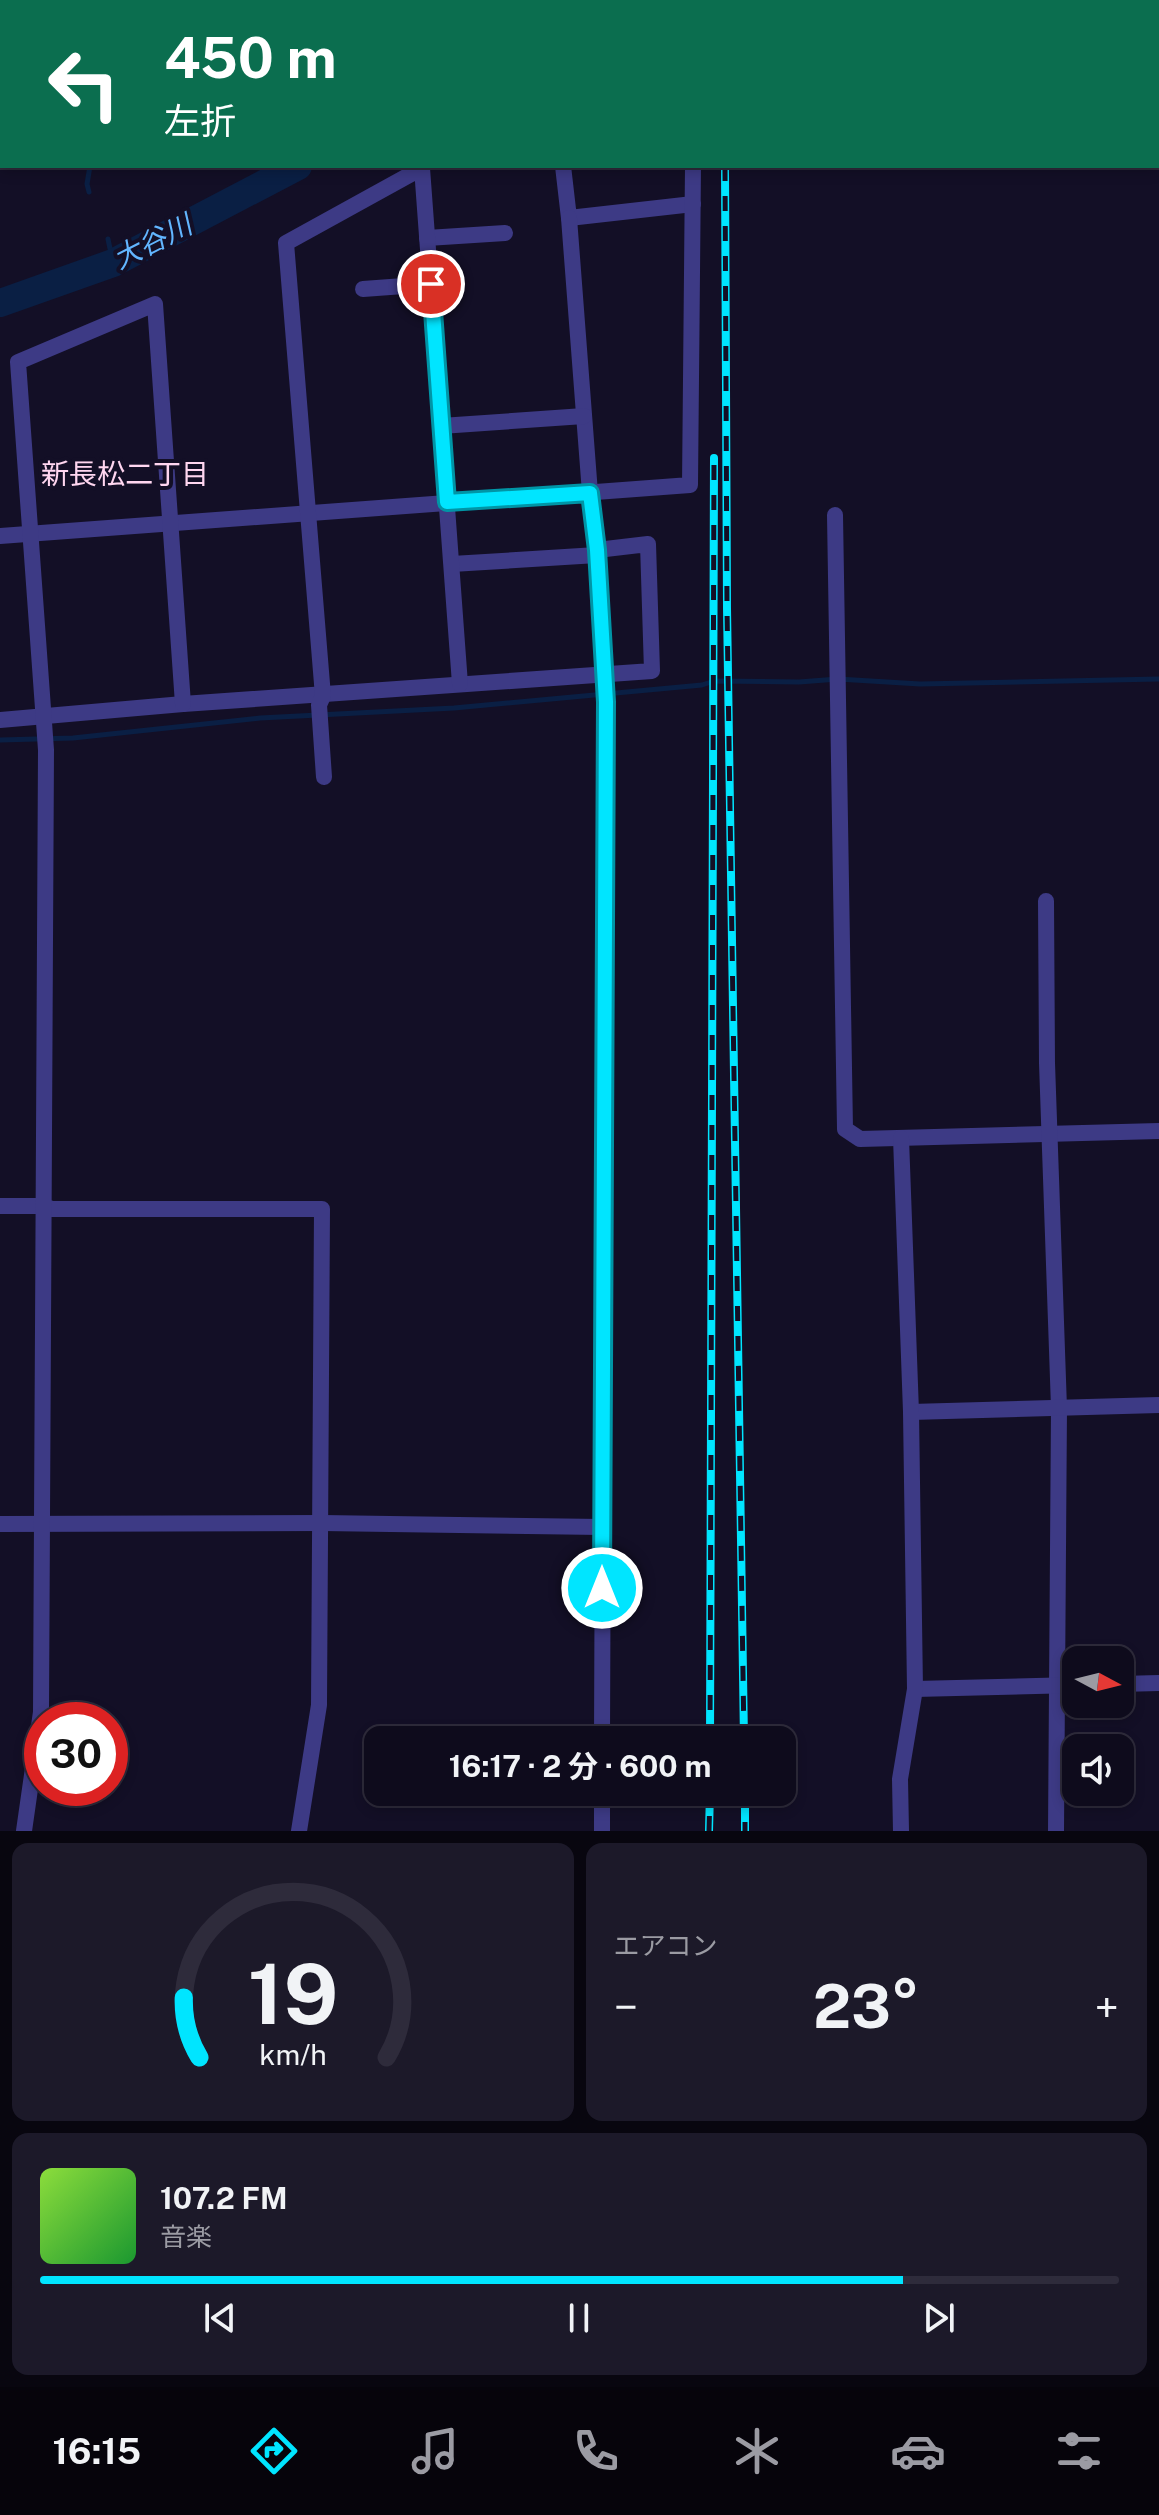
<!DOCTYPE html>
<html lang="ja">
<meta charset="utf-8">
<style>
body{margin:0;font-family:"Public Sans","Noto Sans JP",sans-serif;background:#1c1929;color:#f1f3f6;height:100vh;display:flex;flex-direction:column;font-size:30px;white-space:nowrap}
*{box-sizing:border-box;margin:0}
p{font-size:26px;color:#9b9ba3}
.icon{flex:none;width:44px;height:44px;fill:none;stroke:currentColor;stroke-width:2;stroke-linecap:round;stroke-linejoin:round}
.map{position:relative;height:1831px;overflow:hidden}
.panel{display:flex;flex-direction:column;gap:12px;padding:12px;background:#08060f;flex:1}
.panel>*{flex:none}
.hud{position:absolute;left:0px;top:0px;width:1160px;height:168px;box-shadow:0 4px 12px #0003,0 0 0 2px #2e2b3b;background:#0b6e4f;color:#fff;overflow:hidden}
.needle{width:52px;rotate:97deg}
.buttons{position:absolute;left:1062px;top:1646px;display:grid;gap:16px}
.buttons a{display:grid;place-items:center;width:72px;height:72px;border-radius:16px;background:#0e0b1c;box-shadow:0 4px 12px #0003,0 0 0 2px #2e2b3b;font-size:40px}
.speed{position:absolute;left:24px;top:1702px;display:flex;gap:16px;font-size:40px;font-weight:700;text-align:center}
.speed>*{display:grid;place-content:center;width:104px;height:104px;border-radius:50%;background:#0e0b1c;box-shadow:0 4px 12px #0003,0 0 0 2px #2e2b3b;line-height:1}
.speed .limit{border:12px solid #d22;background:#fff;color:#111}
.pin{position:absolute;display:grid;place-items:center;width:68px;height:68px;color:#fff;margin:-34px;border:4px solid #fff;border-radius:50%;box-shadow:0 2px 8px #0007}
.me{position:absolute;width:88px;margin:-44px;rotate:0deg;stroke-linejoin:round;filter:drop-shadow(0 0 6px #0008)}
.turn{display:flex;align-items:center;gap:28px;height:168px;padding:0 32px;font-size:36px}
.turn .icon{width:104px;height:104px;stroke-width:2.5}
.turn b{display:block;font-size:56px;line-height:68px}
.big{font-size:60px;font-weight:700;line-height:1.1}
.panel .tile{flex:1;display:flex;flex-direction:column;justify-content:center;gap:12px;min-width:0;padding:0 28px;border-radius:16px;background:#1c1929}
.panel .dial{align-items:center;gap:0}
.dial svg{height:208px;overflow:visible;fill:none;stroke:#2e2b3b;stroke-width:7;stroke-linecap:round;text-anchor:middle}
.dial text{fill:#f1f3f6;stroke:none}
.song{display:flex;align-items:center;gap:24px}
.cover{width:96px;height:96px;border-radius:12px;background:linear-gradient(135deg,hsl(90 70% 55%),hsl(130 70% 35%))}
.played{height:8px;border-radius:4px;background:linear-gradient(90deg,#00e5ff 80%,#2e2b3b 80%)}
.keys{display:flex;justify-content:space-around;direction:ltr}
.heat{display:flex;justify-content:space-between;align-items:center;font-size:44px;direction:ltr}
.panel .tiles{flex:1;display:grid;gap:12px;grid-template-columns:1fr 1fr}
.tile:last-child{grid-column:span 2}
.trip{position:absolute;left:364px;top:1726px;width:432px;height:80px;border-radius:16px;background:#0e0b1c;box-shadow:0 4px 12px #0003,0 0 0 2px #2e2b3b;font-weight:700;line-height:80px;text-align:center}
.tabs{display:flex;height:128px;justify-content:space-around;align-items:center;background:#06040b;color:#9b9ba3}
.tabs .icon{width:56px;height:56px}
.tabs .on{color:#00e5ff}
.tabs b{font-size:36px;color:#f1f3f6}
.map>svg:first-child{display:block}
.lines{fill:none;stroke-linecap:round;stroke-linejoin:round}
.stream{stroke:#0a1f44;stroke-width:5}
.river{stroke:#0a1f44;stroke-width:28}
.minor{stroke:#3d3a85;stroke-width:16}
.rail-casing{stroke:#00e5ff;stroke-width:8}
.rail{stroke:#130f26;stroke-width:5;stroke-dasharray:15;stroke-linecap:butt}
.route-casing{stroke:#0095a6;stroke-width:20}
.route{stroke:#00e5ff;stroke-width:14}
.labels{text-anchor:middle;dominant-baseline:central;stroke-width:8;stroke-linejoin:round;paint-order:stroke}
.water-label{font-size:28px;font-style:italic;fill:#62b6ff;stroke:#130f26}
.neighbourhood-label{font-size:28px;fill:#ffd6f0;stroke:#130f26}
</style>
<div class="map">
<svg width="1159" height="1831" viewBox="0 0 1159 1831">
<rect width="100%" height="100%" fill="#130f26"/>
<g class="lines">
<g class="stream">
<path d="M217 2 221 0"/>
<path d="M89 192 87 184 90 166"/>
<path d="M108 239 113 263"/>
<path d="M0 740 73 738 260 718 454 708 702 685 714 681 799 682 838 679 920 684 1159 679"/>
</g>
<g class="river">
<path d="M373 2 374 0"/>
<path d="M653 2 657 0"/>
<path d="M0 303 113 263 298 166"/>
</g>
<g class="minor">
<path d="M165 0V2"/>
<path d="M563 166 569 218 693 204"/>
<path d="M569 218 590 493 597 550 606 702 602 1740"/>
<path d="M427 238 505 233"/>
<path d="M363 289 431 284"/>
<path d="M441 426 584 416"/>
<path d="M835 515 845 1129 860 1139 1159 1131"/>
<path d="M0 536 690 485 693 166"/>
<path d="M452 564 597 555"/>
<path d="M0 720 183 704 652 671 648 544 597 550"/>
<path d="M324 777 319 705 323 696 286 243 422 168 460 684"/>
<path d="M1046 901 1047 1063 1059 1408 1056 1831"/>
<path d="M0 1206H42L52 1209H322L319 1705 299 1831"/>
<path d="M911 1412 1159 1405"/>
<path d="M0 1524 322 1523 602 1527"/>
<path d="M1120 1684 1159 1683"/>
<path d="M915 1689 1076 1685"/>
<path d="M602 1792V1831"/>
<path d="M24 1831 41 1712 46 750 18 362 155 304 183 704"/>
<path d="M901 1831 900 1779 915 1689 911 1412 901 1138"/>
</g>
<defs>
<g id="rail">
<path d="M714 2V0"/>
<path d="M725 166 727 608 744 1740"/>
<path d="M710 1740 714 458"/>
<path d="M745 1792V1831"/>
<path d="M709 1831 710 1792"/>
</g>
</defs>
<use href="#rail" class="rail-casing"/>
<use href="#rail" class="rail"/>
</g>
<g class="lines">
<defs>
<path id="route" d="M431 284 447 502 590 493 597 550 606 702 602 1588"/>
</defs>
<use href="#route" class="route-casing"/>
<use href="#route" class="route"/>
</g>
<g class="labels">
<g class="water-label">
<text transform="translate(152 241) rotate(-27)">大谷川</text>
</g>
<g class="neighbourhood-label">
<text x="125" y="473">新長松二丁目</text>
</g>
</g>
</svg>
<div class="buttons">
<a><svg class="needle" viewBox="-14 -14 28 28"><path d="M0-13l5 13h-10z" fill="#e53935"/><path d="M0 13l5-13h-10z" fill="#9b9ba3"/></svg></a>
<a><svg class="icon" aria-label="sound" viewBox="0 0 24 24"><path d="M4 9h4l5-4v14l-5-4H4zM17 9q2 3 0 6"/></svg></a>
</div>
<div class="speed"><div class="limit">30</div></div>
<div class="pin" style="left:431px;top:284px;background:#d93025"><svg class="icon" aria-label="arrive" viewBox="0 0 24 24"><path d="M6 21V4h12l-3 4 3 4H6"/></svg></div>
<svg class="me" style="left:602px;top:1588px" viewBox="-20 -20 40 40"><circle r="17" fill="#00e5ff" stroke="#fff" stroke-width="3"/><path d="M0-11L8 9 0 5-8 9z" fill="#fff"/></svg>
<div class="trip">16:17 · 2 分 · 600 m</div>
<div class="hud">
<div class="turn"><svg class="icon" aria-label="left" viewBox="0 0 24 24"><path d="M17 20v-9H6M10 6l-5 5 5 5"/></svg><div><b>450 m</b>左折</div></div>
</div>
</div>
<section class="panel">
<div class="tiles">
<div class="tile dial"><svg viewBox="0 0 100 80">
<path d="M14 69A42 42 0 1 1 86 69"/>
<path d="M14 69A42 42 0 0 1 8 46" stroke="#00e5ff"/>
<text x="50" y="56" font-size="32" font-weight="700">19</text>
<text x="50" y="72" font-size="11">km/h</text>
</svg></div>
<div class="tile"><p>エアコン</p>
<div class="heat"><a>−</a><b class="big">23°</b><a>+</a></div>
</div>
<div class="tile">
<div class="song"><i class="cover"></i><div><b>107.2 FM</b><p>音楽</p></div></div>
<div class="played"></div>
<div class="keys"><svg class="icon" aria-label="previous" viewBox="0 0 24 24"><path d="M18 5L8 12l10 7zM5 5v14"/></svg><svg class="icon" aria-label="pause" viewBox="0 0 24 24"><path d="M8 5v14M16 5v14"/></svg><svg class="icon" aria-label="next" viewBox="0 0 24 24"><path d="M6 5l10 7-10 7zM19 5v14"/></svg></div>
</div>
</div>
</section>
<nav class="tabs">
<b>16:15</b>
<svg class="icon on" aria-label="directions" viewBox="0 0 24 24"><path d="M12 3l9 9-9 9-9-9zM9 14v-3h6M13 9l2 2-2 2"/></svg>
<svg class="icon" aria-label="music" viewBox="0 0 24 24"><path d="M9 18V5l10-2v13"/><circle cx="6" cy="18" r="3"/><circle cx="16" cy="16" r="3"/></svg>
<svg class="icon" aria-label="phone" viewBox="0 0 24 24"><path d="M5 4h4l2 5-3 2q2 4 5 5l2-3 5 2v4C11 20 4 13 5 4z"/></svg>
<svg class="icon" aria-label="climate" viewBox="0 0 24 24"><path d="M12 3v18M4 7l16 10M4 17L20 7"/></svg>
<svg class="icon" aria-label="car" viewBox="0 0 24 24"><path d="M5 17H2v-5l4-1 3-4h7l3 4 3 1v5h-3M9 17h6M6 11h13"/><circle cx="7" cy="17" r="2"/><circle cx="17" cy="17" r="2"/></svg>
<svg class="icon" aria-label="filters" viewBox="0 0 24 24"><path d="M4 7h16M4 17h16"/><circle cx="9" cy="7" r="2"/><circle cx="15" cy="17" r="2"/></svg>
</nav>
